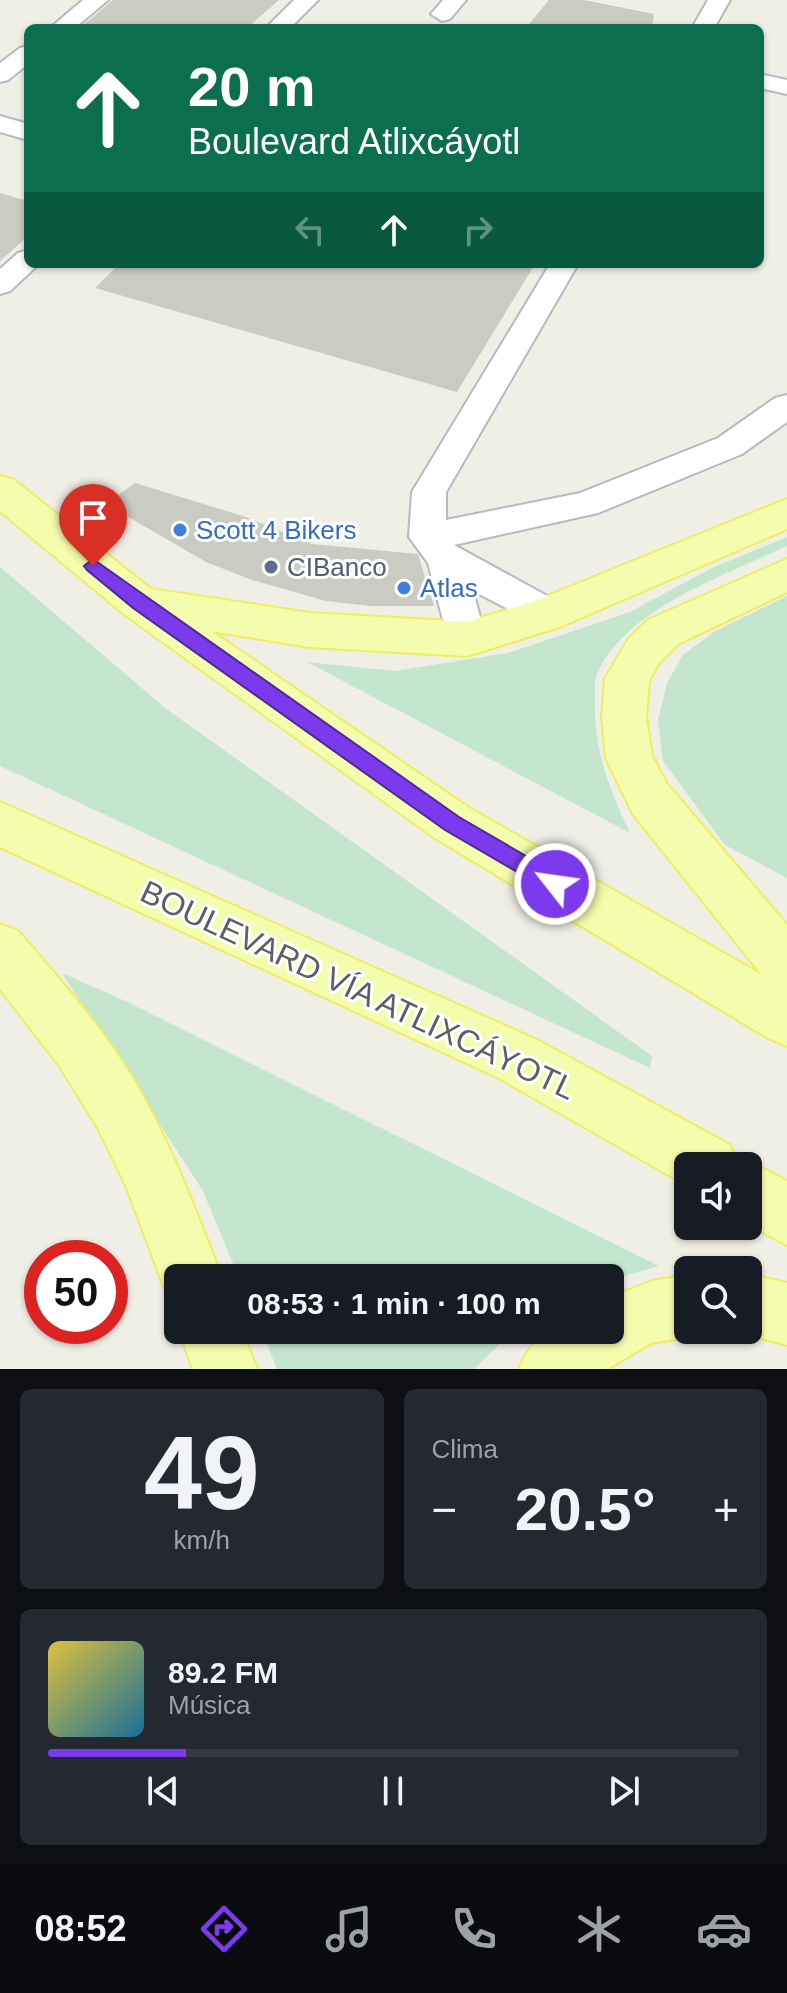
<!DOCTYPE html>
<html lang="es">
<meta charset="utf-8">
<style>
body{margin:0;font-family:Helvetica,sans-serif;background:#242831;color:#f1f3f6;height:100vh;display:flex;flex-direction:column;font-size:30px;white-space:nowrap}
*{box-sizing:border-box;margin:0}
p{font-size:26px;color:#9ea1a6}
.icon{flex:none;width:44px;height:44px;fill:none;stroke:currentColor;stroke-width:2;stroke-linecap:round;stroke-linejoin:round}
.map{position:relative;height:1369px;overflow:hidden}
.sheet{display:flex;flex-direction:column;gap:20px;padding:20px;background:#0d0f14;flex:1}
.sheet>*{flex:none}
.hud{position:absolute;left:24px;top:24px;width:740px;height:244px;border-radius:12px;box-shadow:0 2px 6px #0004;background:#0b6e4f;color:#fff;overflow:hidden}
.controls{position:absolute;left:674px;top:1152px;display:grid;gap:16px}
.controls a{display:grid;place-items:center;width:88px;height:88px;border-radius:12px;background:#171b24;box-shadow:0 2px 6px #0004;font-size:40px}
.speed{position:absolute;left:24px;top:1240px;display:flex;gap:16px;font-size:40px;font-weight:700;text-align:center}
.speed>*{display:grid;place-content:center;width:104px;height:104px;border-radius:50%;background:#171b24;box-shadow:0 2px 6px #0004;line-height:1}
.speed .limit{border:12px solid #d22;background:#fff;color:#111}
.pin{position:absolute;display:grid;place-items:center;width:68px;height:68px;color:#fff;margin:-82px -34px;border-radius:50% 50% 50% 0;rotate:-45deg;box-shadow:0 0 8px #0007}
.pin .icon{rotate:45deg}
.me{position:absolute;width:88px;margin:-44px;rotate:300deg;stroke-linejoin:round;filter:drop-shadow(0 0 6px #0008)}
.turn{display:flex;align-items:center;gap:28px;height:168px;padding:0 32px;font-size:36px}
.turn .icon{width:104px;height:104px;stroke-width:2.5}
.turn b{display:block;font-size:56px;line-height:68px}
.lanes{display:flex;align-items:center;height:76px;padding:0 32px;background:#0003;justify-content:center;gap:40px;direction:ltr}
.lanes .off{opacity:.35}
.big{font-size:60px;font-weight:700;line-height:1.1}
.sheet .card{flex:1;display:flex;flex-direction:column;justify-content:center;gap:12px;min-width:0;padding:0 28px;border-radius:12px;background:#242831}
.sheet .dial{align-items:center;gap:0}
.dial b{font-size:104px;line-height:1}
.song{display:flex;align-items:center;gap:24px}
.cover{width:96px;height:96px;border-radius:12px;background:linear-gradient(135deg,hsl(50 70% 55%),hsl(200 70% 35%))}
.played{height:8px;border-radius:4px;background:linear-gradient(90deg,#7c3aed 20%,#363941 20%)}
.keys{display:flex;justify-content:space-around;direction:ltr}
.heat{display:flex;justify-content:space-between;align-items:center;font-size:44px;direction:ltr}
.sheet .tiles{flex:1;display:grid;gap:20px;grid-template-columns:1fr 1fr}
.card:last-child{grid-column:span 2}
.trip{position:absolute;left:164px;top:1264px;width:460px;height:80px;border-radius:12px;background:#171b24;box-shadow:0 2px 6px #0004;font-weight:700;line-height:80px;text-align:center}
.menu{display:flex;height:128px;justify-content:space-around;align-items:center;background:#090b0e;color:#9ea1a6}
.menu .icon{width:56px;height:56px}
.menu .current{color:#7c3aed}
.menu b{font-size:36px;color:#f1f3f6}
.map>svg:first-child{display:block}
.green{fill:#c3e6cd}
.building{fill:#cacbc2}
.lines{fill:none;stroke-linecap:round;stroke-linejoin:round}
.minor-casing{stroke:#b8b9bf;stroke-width:4}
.major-casing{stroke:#efee5f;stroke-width:4}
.minor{fill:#fff;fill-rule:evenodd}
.major{fill:#f4fdad;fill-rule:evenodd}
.route{fill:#7c3aed;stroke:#51269a;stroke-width:2}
.shop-dot{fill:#3f7fe0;stroke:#fff;stroke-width:3}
.service-dot{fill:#5c6f8a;stroke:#fff;stroke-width:3}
.labels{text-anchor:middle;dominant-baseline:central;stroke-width:6;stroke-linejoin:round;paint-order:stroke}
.shop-label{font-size:26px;fill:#366cbe;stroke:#fff;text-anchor:start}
.service-label{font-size:26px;fill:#4e5e75;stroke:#fff;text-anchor:start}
.near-street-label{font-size:32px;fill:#5d5f66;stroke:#fff}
</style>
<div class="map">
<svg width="787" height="1369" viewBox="0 0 787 1369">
<rect width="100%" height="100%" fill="#efefe6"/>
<g class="green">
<path d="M787 537V546C726 575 626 608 597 674 594 680 595 690 595 698 593 747 609 789 630 833L307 662 395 671 508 653 630 612 710 569Z"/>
<path d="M0 567 165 708 652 1056 650 1068 0 766Z"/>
<path d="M787 596V878L725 845 663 761 658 720 667 683 683 655 714 632Z"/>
<path d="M62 973 123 1000 659 1266 610 1280 239 1278 203 1191Z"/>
<path d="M261 1330H514L474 1369H277Z"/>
</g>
<g class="building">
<path d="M113 0H279L247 28H80Z"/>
<path d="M549 0H584L654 14 652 28H526Z"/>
<path d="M0 193 28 201V236L0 261Z"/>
<path d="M119 264H535L457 392 95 288Z"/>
<path d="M135 483 246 517 312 544 418 554 434 606H371L326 601 252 580 206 562 106 504Z"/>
</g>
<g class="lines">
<defs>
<g id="minor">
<path d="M83 0H108L75 28H50Z"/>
<path d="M294 0H318L290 28H266Z"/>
<path d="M443 0H466L450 19 442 21 431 14Z"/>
<path d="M708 0H730L714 28H692Z"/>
<path d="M28 46V64L8 80 0 82V63L20 48Z"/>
<path d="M760 74 787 80V94L760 88Z"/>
<path d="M0 116 28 124V140L0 132Z"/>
<path d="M28 250V264H39L10 291 0 294V269L18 253Z"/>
<path d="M550 264H578L446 492V520L580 493 718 438 775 398 787 395V422L742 454 598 513 454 545 560 603 566 614 560 625 547 629 473 591 486 639 481 650 467 654 453 650 448 639 428 563 409 537 412 492Z"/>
</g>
<g id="major">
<path d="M0 476 14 480 151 589 310 613 467 622 535 601 787 499V529L562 626 467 656 310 647 211 631 469 808 762 975 633 814 606 758 602 717 605 679 628 640 648 620 787 559V592L678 644 658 664 649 681 646 717 652 756 667 784 787 925V1046L768 1038 435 838 124 614 0 511Z"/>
<path d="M0 802 537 1040 730 1145 738 1165 748 1161 787 1181V1245L748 1224V1166H688V1186L499 1078 0 847Z"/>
<path d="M0 924 18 931C56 975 94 1018 125 1066 167 1132 194 1206 222 1278H178V1303L169 1300 127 1188 98 1128 59 1065 0 989Z"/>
<path d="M748 1274 787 1283V1345L733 1330H748Z"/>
<path d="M688 1275V1330H705L688 1337 651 1343 607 1369H519C539 1321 565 1330 610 1330V1298L652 1281Z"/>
<path d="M179 1330H241L257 1369H193Z"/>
</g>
</defs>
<use href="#minor" class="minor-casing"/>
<use href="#major" class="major-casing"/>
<use href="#minor" class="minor"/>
<use href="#major" class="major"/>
</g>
<path class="route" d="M93 559 459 817 562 877 565 884 562 890 555 893 548 890 445 830 133 608 87 570 84 566Z"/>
<g class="shop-dot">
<circle cx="180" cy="530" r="8"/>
<circle cx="404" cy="588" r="8"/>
</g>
<circle class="service-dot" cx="271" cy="567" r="8"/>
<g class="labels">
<g class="shop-label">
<text x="196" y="530">Scott 4 Bikers</text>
<text x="420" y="588">Atlas</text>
</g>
<g class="service-label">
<text x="287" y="567">CIBanco</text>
</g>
<g class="near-street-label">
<text transform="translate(358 990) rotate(25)">BOULEVARD VÍA ATLIXCÁYOTL</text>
</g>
</g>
</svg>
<div class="controls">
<a><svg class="icon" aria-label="sound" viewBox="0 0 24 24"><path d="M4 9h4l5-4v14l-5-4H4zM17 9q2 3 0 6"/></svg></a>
<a><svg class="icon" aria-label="search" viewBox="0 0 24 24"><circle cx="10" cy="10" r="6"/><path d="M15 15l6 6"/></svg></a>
</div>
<div class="speed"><div class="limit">50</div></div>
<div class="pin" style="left:93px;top:566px;background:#d93025"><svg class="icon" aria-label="arrive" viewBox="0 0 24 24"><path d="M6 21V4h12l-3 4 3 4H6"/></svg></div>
<svg class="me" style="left:555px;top:884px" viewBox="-20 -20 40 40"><circle r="17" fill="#7c3aed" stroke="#fff" stroke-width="3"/><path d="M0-11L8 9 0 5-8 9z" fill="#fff"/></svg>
<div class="trip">08:53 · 1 min · 100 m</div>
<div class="hud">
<div class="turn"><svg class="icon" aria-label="ahead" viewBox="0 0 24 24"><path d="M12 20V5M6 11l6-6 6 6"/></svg><div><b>20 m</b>Boulevard Atlixcáyotl</div></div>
<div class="lanes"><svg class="icon off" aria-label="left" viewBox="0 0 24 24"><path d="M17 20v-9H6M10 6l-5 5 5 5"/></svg><svg class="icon" aria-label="ahead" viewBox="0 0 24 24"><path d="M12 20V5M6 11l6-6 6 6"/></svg><svg class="icon off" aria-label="right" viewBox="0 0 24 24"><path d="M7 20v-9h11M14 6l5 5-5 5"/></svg></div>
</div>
</div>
<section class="sheet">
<div class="tiles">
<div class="card dial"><b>49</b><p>km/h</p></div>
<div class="card"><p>Clima</p>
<div class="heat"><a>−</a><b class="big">20.5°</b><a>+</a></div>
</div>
<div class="card">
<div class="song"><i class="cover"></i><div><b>89.2 FM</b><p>Música</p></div></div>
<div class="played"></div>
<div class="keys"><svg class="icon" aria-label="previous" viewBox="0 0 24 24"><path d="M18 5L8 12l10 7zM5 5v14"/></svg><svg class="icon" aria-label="pause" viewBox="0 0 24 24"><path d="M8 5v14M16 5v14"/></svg><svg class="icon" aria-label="next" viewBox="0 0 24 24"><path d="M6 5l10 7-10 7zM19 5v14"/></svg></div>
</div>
</div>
</section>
<nav class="menu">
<b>08:52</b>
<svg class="icon current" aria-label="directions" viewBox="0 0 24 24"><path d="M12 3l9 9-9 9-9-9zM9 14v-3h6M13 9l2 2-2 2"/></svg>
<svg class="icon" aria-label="music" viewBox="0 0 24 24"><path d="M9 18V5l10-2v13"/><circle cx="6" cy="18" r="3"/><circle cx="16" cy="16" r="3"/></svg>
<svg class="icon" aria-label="phone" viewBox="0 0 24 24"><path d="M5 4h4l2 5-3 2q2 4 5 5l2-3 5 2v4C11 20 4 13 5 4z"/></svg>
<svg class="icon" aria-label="climate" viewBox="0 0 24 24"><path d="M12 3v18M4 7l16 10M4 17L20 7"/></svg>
<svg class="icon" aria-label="car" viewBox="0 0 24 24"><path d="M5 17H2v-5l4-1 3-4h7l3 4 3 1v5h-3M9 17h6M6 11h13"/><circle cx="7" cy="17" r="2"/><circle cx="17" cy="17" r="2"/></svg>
</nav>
